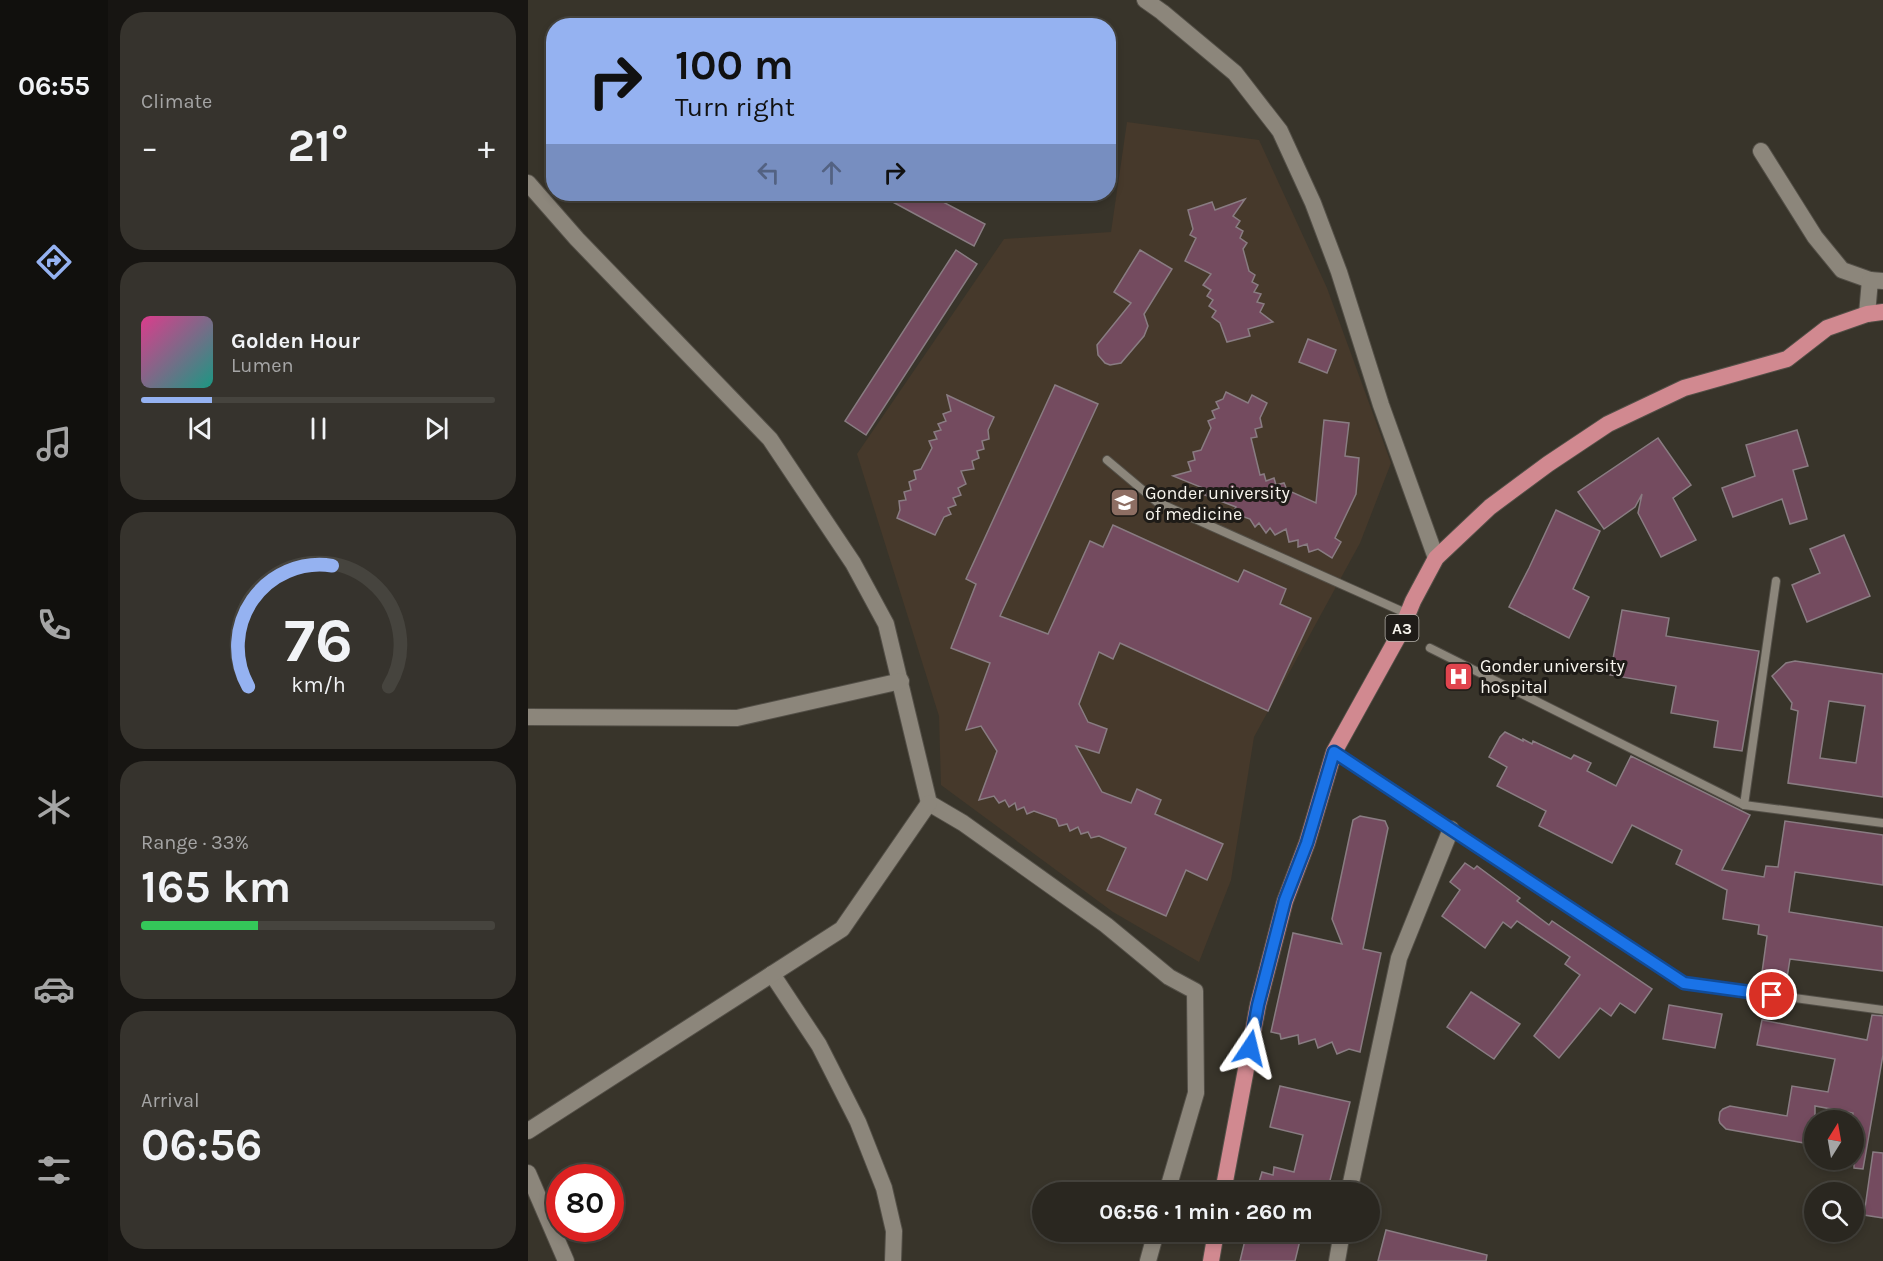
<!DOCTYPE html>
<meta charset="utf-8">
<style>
body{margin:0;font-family:Karla,sans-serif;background:#36332d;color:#f1f3f6;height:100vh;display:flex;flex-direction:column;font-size:22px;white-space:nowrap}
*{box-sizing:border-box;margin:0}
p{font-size:20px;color:#a5a5a5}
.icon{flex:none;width:33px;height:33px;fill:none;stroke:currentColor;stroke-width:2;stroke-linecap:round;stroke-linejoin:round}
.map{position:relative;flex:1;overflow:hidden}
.panel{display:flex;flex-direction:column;gap:12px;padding:12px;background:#171512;width:420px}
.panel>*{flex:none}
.top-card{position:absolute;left:18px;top:18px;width:570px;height:183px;border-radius:24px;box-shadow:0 3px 9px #0003,0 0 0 2px #46443e;background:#95b2f1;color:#111;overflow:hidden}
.needle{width:39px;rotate:11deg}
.tools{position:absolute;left:1276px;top:1110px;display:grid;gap:12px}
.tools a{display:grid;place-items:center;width:60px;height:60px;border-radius:50%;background:#2a2720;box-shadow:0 3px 9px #0003,0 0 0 2px #46443e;font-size:30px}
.speed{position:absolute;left:18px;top:1164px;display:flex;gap:12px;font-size:30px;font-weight:700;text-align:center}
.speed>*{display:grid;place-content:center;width:78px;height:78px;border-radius:50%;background:#2a2720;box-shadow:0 3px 9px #0003,0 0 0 2px #46443e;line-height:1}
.speed .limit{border:9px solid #d22;background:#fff;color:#111}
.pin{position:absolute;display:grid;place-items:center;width:51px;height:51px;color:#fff;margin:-26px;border:3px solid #fff;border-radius:50%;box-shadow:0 2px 6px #0007}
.me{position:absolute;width:66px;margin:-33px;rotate:10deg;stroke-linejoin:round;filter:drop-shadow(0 0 4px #0008)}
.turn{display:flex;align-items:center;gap:21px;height:126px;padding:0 30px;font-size:27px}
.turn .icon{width:78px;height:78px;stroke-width:2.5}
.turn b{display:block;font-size:42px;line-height:51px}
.lanes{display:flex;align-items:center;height:57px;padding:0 30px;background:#0003;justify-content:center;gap:30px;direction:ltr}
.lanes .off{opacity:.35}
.big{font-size:45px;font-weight:700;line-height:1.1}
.panel .card{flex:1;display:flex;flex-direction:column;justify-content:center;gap:9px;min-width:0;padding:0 21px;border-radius:24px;background:#36332d}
.panel .dial{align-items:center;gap:0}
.dial svg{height:156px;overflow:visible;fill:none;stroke:#46443e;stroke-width:7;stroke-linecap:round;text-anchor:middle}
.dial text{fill:#f1f3f6;stroke:none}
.song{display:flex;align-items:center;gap:18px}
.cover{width:72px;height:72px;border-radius:9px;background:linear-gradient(135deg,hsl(330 70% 55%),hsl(170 70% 35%))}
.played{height:6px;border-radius:3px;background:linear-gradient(90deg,#95b2f1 20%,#46443e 20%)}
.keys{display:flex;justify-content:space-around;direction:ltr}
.heat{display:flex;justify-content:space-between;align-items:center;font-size:33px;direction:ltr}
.charge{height:9px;border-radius:4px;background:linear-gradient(90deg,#34c759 33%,#46443e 0)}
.trip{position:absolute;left:504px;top:1182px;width:348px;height:60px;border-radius:30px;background:#2a2720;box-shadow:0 3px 9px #0003,0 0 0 2px #46443e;font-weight:700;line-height:60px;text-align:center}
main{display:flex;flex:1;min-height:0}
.tabs{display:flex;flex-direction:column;width:108px;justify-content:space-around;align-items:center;background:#11100d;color:#a5a5a5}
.tabs .icon{width:42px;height:42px}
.tabs .current{color:#95b2f1}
.tabs b{font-size:27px;color:#f1f3f6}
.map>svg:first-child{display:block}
.education{fill:#46392b}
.building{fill:#744b5f;stroke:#897c82;stroke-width:1.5;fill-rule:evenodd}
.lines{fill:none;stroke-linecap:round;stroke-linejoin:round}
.service-casing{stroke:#534f47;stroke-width:10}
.minor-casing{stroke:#534f47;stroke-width:18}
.tertiary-casing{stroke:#534f47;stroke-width:18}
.trunk-casing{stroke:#534f47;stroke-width:18}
.service{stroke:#8c867b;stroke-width:8}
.minor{stroke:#8c867b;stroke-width:16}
.tertiary{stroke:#8c867b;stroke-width:16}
.trunk{stroke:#d18990;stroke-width:16}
.route-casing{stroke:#114b97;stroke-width:15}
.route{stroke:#1a73e8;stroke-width:10}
.labels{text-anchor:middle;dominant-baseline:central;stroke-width:6;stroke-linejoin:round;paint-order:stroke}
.shield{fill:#1e1b17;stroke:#b6b3ad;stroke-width:1.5}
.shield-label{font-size:16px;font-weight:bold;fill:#f7f4ed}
.poi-label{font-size:18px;fill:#f7f4ed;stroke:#1e1b17;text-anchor:start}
</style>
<main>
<nav class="tabs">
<b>06:55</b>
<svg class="icon current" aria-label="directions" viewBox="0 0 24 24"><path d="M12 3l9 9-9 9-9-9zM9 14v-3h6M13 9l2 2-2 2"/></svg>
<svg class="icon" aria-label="music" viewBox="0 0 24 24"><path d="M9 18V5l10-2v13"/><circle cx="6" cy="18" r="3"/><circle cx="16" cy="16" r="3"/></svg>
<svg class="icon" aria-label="phone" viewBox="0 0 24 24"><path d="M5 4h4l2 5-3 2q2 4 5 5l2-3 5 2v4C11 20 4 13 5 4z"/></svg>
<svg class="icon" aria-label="climate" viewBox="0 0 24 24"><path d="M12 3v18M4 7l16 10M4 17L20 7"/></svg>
<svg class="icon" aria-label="car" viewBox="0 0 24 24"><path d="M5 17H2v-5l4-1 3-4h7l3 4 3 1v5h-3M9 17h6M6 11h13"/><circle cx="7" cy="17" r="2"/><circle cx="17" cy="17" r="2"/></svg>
<svg class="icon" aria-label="filters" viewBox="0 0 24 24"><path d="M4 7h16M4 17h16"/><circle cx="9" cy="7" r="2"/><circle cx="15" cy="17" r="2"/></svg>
</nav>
<section class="panel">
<div class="card"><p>Climate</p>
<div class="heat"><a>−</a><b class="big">21°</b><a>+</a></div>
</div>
<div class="card">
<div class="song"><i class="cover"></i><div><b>Golden Hour</b><p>Lumen</p></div></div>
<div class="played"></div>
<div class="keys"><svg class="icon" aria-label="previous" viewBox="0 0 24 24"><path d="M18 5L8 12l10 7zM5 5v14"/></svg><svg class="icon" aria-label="pause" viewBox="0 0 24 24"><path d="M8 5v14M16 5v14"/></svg><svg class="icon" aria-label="next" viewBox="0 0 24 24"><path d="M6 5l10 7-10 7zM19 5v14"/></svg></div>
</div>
<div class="card dial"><svg viewBox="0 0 100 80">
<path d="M14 69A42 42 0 1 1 86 69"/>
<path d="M14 69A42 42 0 0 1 57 7" stroke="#95b2f1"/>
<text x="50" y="56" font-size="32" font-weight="700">76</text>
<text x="50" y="72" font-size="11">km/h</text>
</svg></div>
<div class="card"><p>Range · 33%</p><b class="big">165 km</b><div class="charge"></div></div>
<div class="card"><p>Arrival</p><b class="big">06:56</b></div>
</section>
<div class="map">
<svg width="1355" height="1261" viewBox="0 0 1355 1261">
<rect width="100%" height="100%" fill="#38342a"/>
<path class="education" d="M599 122 731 140 799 288 863 463 832 543 726 737 703 880 671 962 585 912 413 785 411 716 329 454 476 239 583 232Z"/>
<g class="building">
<path d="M350 194H400L457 224 446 246Z"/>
<path d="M717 199 705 216 712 221 708 227 715 231 712 238 719 243 715 249 721 271 727 275 724 282 730 285 726 292 733 294 729 302 736 304 732 312 745 322 720 329 722 336 699 342 692 323 684 317 688 311 681 306 685 300 679 296 683 290 675 285 683 274 657 261 668 238 662 235 665 229 660 210 684 202 687 210Z"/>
<path d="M428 250 449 264 338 435 317 421Z"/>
<path d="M612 250 644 269 616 314 620 326 616 336 593 363 582 365 577 363 570 355 569 345 603 303 586 292Z"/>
<path d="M780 339 808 350 799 373 771 362Z"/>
<path d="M527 385 570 404 472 616 520 634 562 541 575 547 585 525 710 582 716 570 758 589 752 604 783 618 740 711 592 643 585 659 571 652 551 704 560 722 579 729 571 753 548 746 574 792 603 803 609 789 633 800 627 814 695 844 679 880 658 870 638 916 579 890 598 848 571 836 563 838 560 832 553 834 550 827 542 831 539 824 531 826 528 819 506 811 499 814 496 807 489 810 487 803 481 807 477 800 471 803 466 796 451 800 469 751 453 726 438 730 462 663 423 648 448 584 438 579Z"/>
<path d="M698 392 720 403 724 395 739 403 732 418 734 427 727 429 729 437 723 438 732 475 736 474 738 481 746 478 748 485 756 483 759 490 788 503 796 420 821 423 817 456 831 458 828 494 807 538 813 542 804 558 790 549 781 552 779 544 770 547V540L761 542 758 529 747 535 742 528 738 533 731 523 727 527 722 519 705 513 708 507 677 495 680 490 645 476 663 471 660 462 667 460 665 452 673 450 683 428 680 421 687 418 684 411 691 408 688 402 695 399Z"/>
<path d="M419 395 466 417 460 430 461 439 454 441 456 449 449 451 451 458 444 461 446 469 433 471 438 484 430 488 433 495 425 498 428 505 420 508 423 514 416 517 407 535 369 518 372 510 371 501 378 500 376 492 383 490 381 482 388 479 386 471 393 469 404 448 401 441 409 439 406 432 413 430 410 424 418 421 415 414 423 411Z"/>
<path d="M1269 430 1280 466 1265 470 1279 519 1262 524 1254 499 1205 517 1194 488 1227 476 1218 445Z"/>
<path d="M1130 438 1163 485 1145 498 1168 540 1133 557 1110 513 1114 494 1107 507 1076 529 1050 492Z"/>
<path d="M1028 510 1072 531 1045 589 1061 597 1041 638 981 607 1001 568Z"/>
<path d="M1316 535 1342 596 1279 622 1264 585 1292 573 1282 549Z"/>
<path d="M1094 610 1141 618 1138 636 1231 651 1214 751 1186 747 1190 721 1143 713 1148 686 1082 675Z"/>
<path d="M1267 661 1355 674V797L1260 783 1270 711 1263 709 1264 703 1244 676 1258 663ZM1301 701 1337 706 1328 763 1292 758Z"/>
<path d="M977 732 995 741V739L1004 744 1005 741 1043 759 1046 755 1063 763 1059 771 1088 786 1103 756 1222 815 1194 870 1236 877 1238 866 1250 867 1257 821 1355 835V885L1267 872 1261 912 1355 927V971L1262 959 1258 984 1233 980 1239 936 1230 934 1231 925 1195 919 1199 890 1148 864 1154 850 1104 825 1084 863 1011 826 1018 811 969 786 979 767 961 757 972 737Z"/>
<path d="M832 816 857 821 860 828 835 949 853 953 832 1052 821 1049 809 1054 804 1042 790 1048 787 1039 771 1044 770 1035 753 1039 752 1034 743 1032 765 933 814 944 804 919 825 820Z"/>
<path d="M937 863 946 869 949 866 992 898 989 901 1021 925 1024 921 1124 989 1107 1013 1092 1003 1083 1016 1072 1008 1031 1058 1006 1036 1052 975 1037 964 1042 957 989 921 983 928 975 922 957 948 914 916 932 890 922 882Z"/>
<path d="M943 992 992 1024 966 1059 919 1027Z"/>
<path d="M1141 1005 1194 1014 1187 1048 1135 1039Z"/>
<path d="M1344 1015 1355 1016V1055L1335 1169 1326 1168V1120H1324L1325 1113 1287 1106V1145L1198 1129 1192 1123 1191 1120 1192 1112 1195 1109 1202 1106 1259 1116 1264 1086 1300 1092 1307 1059 1229 1045 1234 1020 1339 1040Z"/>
<path d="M752 1086 822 1102 799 1192H728L734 1172 745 1175 746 1167 766 1172 775 1135 742 1127Z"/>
<path d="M1345 1152 1355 1153V1218L1336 1215Z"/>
<path d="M858 1230 959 1255 958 1261H850Z"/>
<path d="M719 1232H774L767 1261H712Z"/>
</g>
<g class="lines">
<defs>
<g id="service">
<path d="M579 460 629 502 880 614"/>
<path d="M902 648 1216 805 1355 823"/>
<path d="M806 752 1156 983 1355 1010"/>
<path d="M1216 805 1248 581"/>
</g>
<g id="minor">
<path d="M1233 151 1287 237 1314 270 1342 280"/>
<path d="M0 183 49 239 242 439 325 563 358 624 401 803 435 823 578 925 641 977 667 991 668 1093 639 1192"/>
<path d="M1339 314 1342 280 1355 281"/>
<path d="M0 717 209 718 373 681"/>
<path d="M244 974 291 1045 330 1122 356 1188 366 1231 365 1261"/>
<path d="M0 1131 314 929 401 803"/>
<path d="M0 1173 38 1261"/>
<path d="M821 1192 871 958 923 829"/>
<path d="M620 1261 628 1232"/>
<path d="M809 1261 814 1232"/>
</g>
<path id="tertiary" d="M617 0 634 12 707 73 752 131 785 203 811 272 853 405 908 558"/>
<g id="trunk">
<path d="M695 1192 730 1005 757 901 779 843 806 752 872 633 885 601 908 558 962 507 1020 464 1080 424 1156 388 1259 359 1299 328 1339 314 1355 312"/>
<path d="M683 1261 688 1232"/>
</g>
</defs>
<use href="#service" class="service-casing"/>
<use href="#minor" class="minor-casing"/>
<use href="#tertiary" class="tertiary-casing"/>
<use href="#trunk" class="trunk-casing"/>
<use href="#service" class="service"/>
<use href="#minor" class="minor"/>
<use href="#tertiary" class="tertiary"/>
<use href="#trunk" class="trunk"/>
</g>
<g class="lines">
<defs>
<path id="route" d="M722 1048 730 1005 757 900 779 843 806 752 1156 983 1244 995"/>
</defs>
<use href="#route" class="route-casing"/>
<use href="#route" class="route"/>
</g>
<defs>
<symbol id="university-square" viewBox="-11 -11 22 22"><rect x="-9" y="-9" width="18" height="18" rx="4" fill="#8d6e63" stroke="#1e1b17"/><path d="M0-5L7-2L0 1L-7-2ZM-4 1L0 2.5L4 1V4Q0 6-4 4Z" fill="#fff"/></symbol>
<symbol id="hospital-square" viewBox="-11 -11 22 22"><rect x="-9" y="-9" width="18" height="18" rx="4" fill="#e0444e" stroke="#1e1b17"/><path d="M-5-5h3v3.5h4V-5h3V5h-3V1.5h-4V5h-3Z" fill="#fff"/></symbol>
</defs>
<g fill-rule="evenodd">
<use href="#university-square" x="580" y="486" width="33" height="33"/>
<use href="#hospital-square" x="914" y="660" width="33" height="33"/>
</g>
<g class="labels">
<rect class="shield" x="857.5" y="615" width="33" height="26" rx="4.5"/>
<g class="shield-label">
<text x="874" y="628">A3</text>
</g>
<g class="poi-label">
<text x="617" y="493">Gonder university<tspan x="617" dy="21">of medicine</tspan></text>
<text x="952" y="666">Gonder university<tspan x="952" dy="21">hospital</tspan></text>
</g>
</g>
</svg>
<div class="tools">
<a><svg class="needle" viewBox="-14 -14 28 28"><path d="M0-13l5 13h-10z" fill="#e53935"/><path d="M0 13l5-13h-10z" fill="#a5a5a5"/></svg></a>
<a><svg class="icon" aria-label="search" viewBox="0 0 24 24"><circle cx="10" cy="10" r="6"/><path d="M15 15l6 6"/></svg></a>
</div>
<div class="speed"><div class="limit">80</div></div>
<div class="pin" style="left:1244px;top:995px;background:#d93025"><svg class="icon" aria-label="arrive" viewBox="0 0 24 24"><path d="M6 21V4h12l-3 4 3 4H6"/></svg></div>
<svg class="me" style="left:722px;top:1048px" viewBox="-20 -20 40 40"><path d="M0-17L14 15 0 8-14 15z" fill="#1a73e8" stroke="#fff" stroke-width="4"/></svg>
<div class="trip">06:56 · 1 min · 260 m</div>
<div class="top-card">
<div class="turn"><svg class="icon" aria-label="right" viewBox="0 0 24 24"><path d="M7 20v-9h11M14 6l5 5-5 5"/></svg><div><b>100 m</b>Turn right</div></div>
<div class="lanes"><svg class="icon off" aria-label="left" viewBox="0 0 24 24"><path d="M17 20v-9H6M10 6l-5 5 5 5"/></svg><svg class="icon off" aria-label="ahead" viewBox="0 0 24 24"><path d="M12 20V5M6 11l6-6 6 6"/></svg><svg class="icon" aria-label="right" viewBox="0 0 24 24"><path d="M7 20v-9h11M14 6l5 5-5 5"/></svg></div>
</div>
</div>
</main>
